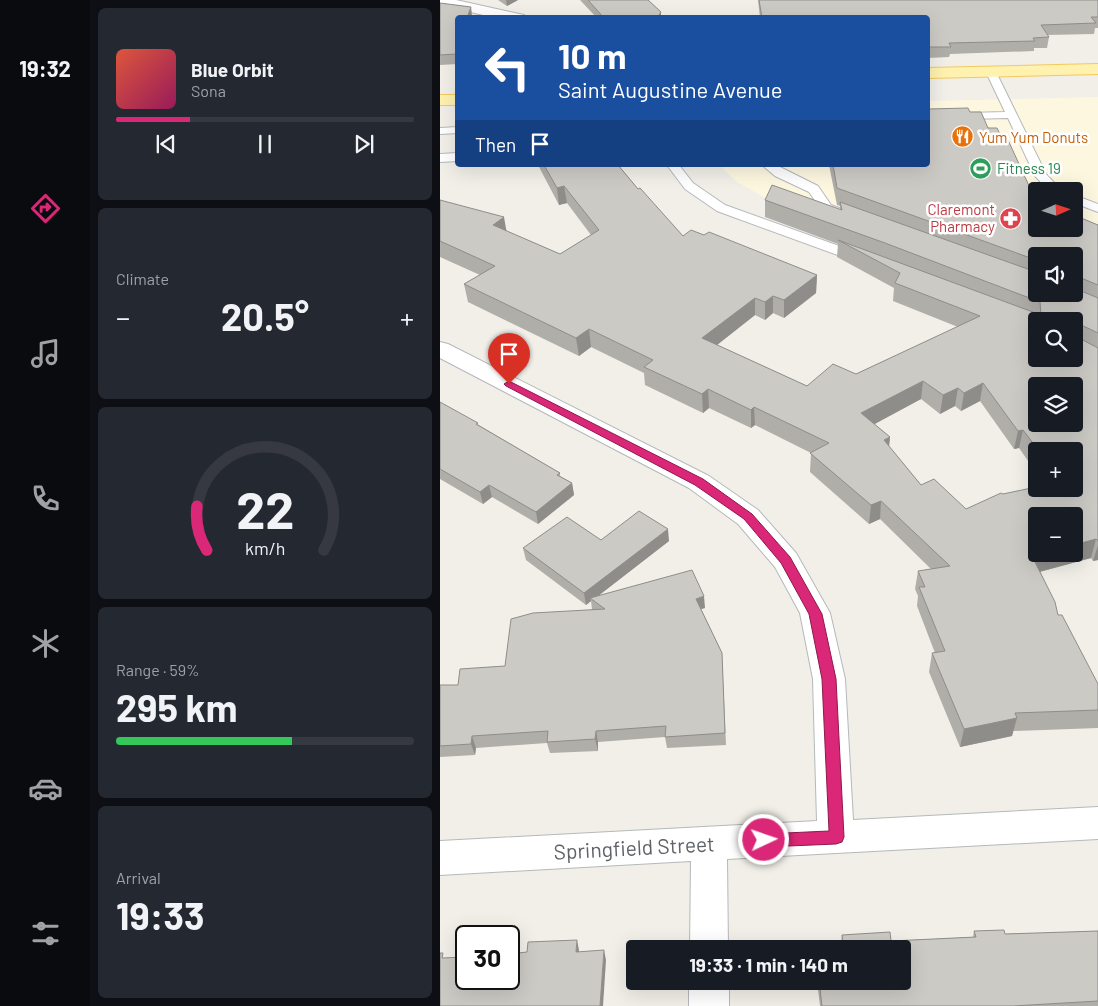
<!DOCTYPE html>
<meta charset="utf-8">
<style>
body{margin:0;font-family:Barlow,sans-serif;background:#242831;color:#f1f3f6;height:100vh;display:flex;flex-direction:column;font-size:19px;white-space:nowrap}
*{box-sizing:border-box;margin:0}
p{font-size:16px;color:#9ea1a6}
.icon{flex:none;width:28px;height:28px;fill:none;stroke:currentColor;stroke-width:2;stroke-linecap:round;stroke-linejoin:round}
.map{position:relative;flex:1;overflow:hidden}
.side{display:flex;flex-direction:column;gap:8px;padding:8px;background:#0d0f14;width:350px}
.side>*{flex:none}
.guide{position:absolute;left:15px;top:15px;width:475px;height:152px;border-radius:5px;box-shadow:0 5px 20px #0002;background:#1a4fa0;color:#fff;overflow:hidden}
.needle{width:32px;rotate:87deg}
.tools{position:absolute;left:588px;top:182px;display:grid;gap:10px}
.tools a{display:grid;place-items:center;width:55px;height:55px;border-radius:5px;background:#171b24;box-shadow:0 5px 20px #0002;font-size:25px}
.speed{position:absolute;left:15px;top:925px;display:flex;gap:10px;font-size:25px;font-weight:700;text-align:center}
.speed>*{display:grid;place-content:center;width:65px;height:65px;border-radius:50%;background:#171b24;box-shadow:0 5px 20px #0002;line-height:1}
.speed .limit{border:2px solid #111;border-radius:8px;background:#fff;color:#111}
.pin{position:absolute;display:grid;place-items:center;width:42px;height:42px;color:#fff;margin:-51px -21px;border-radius:50% 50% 50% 0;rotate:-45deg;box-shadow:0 0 5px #0007}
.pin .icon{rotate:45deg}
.me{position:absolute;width:55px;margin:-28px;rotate:87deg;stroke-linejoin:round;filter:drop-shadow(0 0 4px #0008)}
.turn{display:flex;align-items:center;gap:18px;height:105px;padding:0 20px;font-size:22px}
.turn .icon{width:65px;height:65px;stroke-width:2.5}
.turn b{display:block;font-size:35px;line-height:42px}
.then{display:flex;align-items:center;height:48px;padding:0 20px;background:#0003;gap:10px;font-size:19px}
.big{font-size:38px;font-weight:700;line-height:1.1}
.side .card{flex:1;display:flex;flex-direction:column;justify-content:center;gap:8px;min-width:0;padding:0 18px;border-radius:8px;background:#242831}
.side .dial{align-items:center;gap:0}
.dial svg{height:130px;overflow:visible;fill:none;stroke:#363941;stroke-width:7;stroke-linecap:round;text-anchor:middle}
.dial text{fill:#f1f3f6;stroke:none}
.song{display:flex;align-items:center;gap:15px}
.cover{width:60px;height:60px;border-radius:8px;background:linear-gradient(135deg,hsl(10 70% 55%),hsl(330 70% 35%))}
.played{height:5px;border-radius:2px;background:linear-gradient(90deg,#db2777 25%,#363941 25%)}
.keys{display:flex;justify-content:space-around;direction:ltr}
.heat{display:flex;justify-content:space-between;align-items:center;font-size:28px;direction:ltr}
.charge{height:8px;border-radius:4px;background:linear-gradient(90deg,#34c759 59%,#363941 0)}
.trip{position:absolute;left:186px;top:940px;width:285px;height:50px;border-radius:5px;background:#171b24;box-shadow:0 5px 20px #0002;font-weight:700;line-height:50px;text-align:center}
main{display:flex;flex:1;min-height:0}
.tab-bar{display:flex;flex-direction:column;width:90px;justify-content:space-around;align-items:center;background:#090b0e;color:#9ea1a6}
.tab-bar .icon{width:35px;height:35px}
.tab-bar .current{color:#db2777}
.tab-bar b{font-size:22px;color:#f1f3f6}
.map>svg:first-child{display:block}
.commercial{fill:#fef7e0;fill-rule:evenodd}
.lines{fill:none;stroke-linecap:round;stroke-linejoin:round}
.service-casing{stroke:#b5b8bc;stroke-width:2}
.minor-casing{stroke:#b5b8bc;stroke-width:2}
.primary-casing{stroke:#f2c960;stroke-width:2}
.service{fill:#fff;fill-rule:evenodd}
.minor{fill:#fff;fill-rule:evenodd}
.primary{fill:#fff2af;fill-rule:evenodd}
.wall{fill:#afaea9;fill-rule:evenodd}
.shaded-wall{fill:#8f8d8a}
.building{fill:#cccac5;stroke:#8f8d8a;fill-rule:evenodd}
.route{fill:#db2777;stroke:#8e194d}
.labels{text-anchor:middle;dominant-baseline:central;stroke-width:5;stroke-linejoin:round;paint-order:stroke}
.far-food-label{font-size:15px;fill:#c56008;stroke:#fff;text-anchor:start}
.far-leisure-label{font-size:15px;fill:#27864d;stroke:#fff;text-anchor:start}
.far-health-label{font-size:15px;fill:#be3a42;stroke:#fff;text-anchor:end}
.near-street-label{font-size:21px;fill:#5f6368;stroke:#fff}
</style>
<main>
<nav class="tab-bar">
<b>19:32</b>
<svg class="icon current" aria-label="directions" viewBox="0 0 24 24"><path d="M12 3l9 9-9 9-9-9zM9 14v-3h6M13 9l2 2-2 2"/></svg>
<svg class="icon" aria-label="music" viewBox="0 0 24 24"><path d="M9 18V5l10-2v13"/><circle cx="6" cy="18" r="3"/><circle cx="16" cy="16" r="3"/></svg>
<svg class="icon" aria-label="phone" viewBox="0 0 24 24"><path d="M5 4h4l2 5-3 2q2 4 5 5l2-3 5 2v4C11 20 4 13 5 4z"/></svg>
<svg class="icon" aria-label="climate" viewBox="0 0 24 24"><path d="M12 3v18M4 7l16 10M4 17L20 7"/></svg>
<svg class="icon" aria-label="car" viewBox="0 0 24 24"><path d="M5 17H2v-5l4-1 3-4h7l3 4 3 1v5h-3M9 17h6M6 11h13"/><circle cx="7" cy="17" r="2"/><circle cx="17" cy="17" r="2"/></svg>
<svg class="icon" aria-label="filters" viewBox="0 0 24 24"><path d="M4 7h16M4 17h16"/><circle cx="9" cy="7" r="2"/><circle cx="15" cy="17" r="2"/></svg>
</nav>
<section class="side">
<div class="card">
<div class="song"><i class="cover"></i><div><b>Blue Orbit</b><p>Sona</p></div></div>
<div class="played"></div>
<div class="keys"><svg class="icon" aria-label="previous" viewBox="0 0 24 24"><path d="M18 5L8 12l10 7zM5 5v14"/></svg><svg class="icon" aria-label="pause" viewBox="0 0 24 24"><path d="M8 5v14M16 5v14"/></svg><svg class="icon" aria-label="next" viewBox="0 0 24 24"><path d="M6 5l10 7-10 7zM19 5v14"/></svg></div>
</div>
<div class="card"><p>Climate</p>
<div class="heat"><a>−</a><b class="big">20.5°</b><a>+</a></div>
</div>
<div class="card dial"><svg viewBox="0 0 100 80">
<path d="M14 69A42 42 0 1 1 86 69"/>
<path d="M14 69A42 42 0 0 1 8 42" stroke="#db2777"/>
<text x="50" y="56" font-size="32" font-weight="700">22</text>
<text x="50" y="72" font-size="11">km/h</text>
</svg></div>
<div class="card"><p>Range · 59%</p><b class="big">295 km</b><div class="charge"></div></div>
<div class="card"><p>Arrival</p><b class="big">19:33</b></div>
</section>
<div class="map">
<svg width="658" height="1006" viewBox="0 0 658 1006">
<rect width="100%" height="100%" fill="#f1efe8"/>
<path class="commercial" d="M658 97V325L608 301 324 197 297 182 279 165H488V101ZM596 191H634V229H596ZM596 256H634V294H596Z"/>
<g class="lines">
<defs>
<g id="service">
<path d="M551 69 556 72 606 174 622 191H609L595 176 568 118 488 120V114L565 112 546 72Z"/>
<path d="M18 127V133L0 134V128Z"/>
<path d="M18 153V161L0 162V154Z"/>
<path d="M227 165H239L253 183 285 205 424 255 426 258 419 262 414 261 277 211 245 189Z"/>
<path d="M322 165H336L378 186 391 205 407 211 408 214 402 218 382 211 369 192 335 176Z"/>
<path d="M634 195 658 204V212L634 203Z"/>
</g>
<g id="minor">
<path d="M0 0H16L84 15 86 18H56L0 5Z"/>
<path d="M0 342 8 344 269 476 318 510 356 553 390 613 405 679 413 820 658 807V839L287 859 288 949H250L251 861 0 875V841L377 821 373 679 360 613 335 567 298 524 249 488 0 358Z"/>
<rect x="249" y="981" width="40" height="25"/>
</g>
<g id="primary">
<path d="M658 64V74L488 78V68Z"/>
<rect x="0" y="95" width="18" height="10"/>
</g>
</defs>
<use href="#service" class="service-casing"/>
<use href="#minor" class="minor-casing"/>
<use href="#primary" class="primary-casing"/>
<use href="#service" class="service"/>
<use href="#minor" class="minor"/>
<use href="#primary" class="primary"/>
</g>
<g class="wall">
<path d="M58 0H78L67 6Z"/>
<path d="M140 0H208L221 12V18H157Z"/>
<path d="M318 0H658V28H655L654 34 607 35 609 37 607 48H594V51L510 54 509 57 488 58V18H320Z"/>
<path d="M0 3 31 7 32 18H18V64L0 65Z"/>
<path d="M530 112 563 140 596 201 658 225V560L653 561 651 558 600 572 618 615 658 684V728L573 731 572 736 520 747 489 672 492 653H495L477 606 478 596 475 589 478 571 491 569 440 519 429 524 370 472 371 453 315 425 311 428 269 408 263 413 205 385 204 373 151 347 139 356 28 302 24 284 40 275 0 257V200L66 231 120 254 151 235 127 203 119 205 98 165H178L198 189 243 236 264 235 377 275 376 293 344 318 333 313 325 320 315 315 277 345 367 386 416 374 518 327 453 301 454 288 397 257 398 244 325 217V200L400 209V206L397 205 389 165H488ZM596 256H634V294H596ZM481 399 500 414 515 406 521 411 540 401 574 449 579 448 596 472V451H634V489L563 494 526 509 481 485 449 447 450 437 434 424Z"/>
<path d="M0 402 120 473V476L132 483 134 495 98 524 52 497 43 504 0 479Z"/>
<path d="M161 540 229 541 159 595 265 608 261 609 282 653 286 745 227 748 225 737 158 742V751L110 753 107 743 36 748 35 755 0 757V685H18L65 666 152 609 151 601 146 605 86 560 83 548Z"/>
<path d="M534 931 565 934 658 931V1006H380L377 981H462V949H375V946L401 944 402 935 451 941 533 937Z"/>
</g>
<g class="shaded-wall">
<path d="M66 0H78L67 6Z"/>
<path d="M31 7 32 18H27Z"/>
<path d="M221 12V18H217Z"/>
<path d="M124 186 127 203 119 205 117 188Z"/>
<path d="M64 217 67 234 53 225Z"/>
<path d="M377 275 376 293 344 318V300Z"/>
<path d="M333 296V313L325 320V302Z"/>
<path d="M315 298V315L263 356 262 338Z"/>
<path d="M149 329 151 347 139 356 136 338Z"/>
<path d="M483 381 481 399 420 432 421 413Z"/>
<path d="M543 383 540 401 521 411 524 393Z"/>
<path d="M518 388 515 406 500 414 503 395Z"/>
<path d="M268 389 269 408 263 413 262 394Z"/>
<path d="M314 407 315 425 311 428V410Z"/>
<path d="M583 430 579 448 574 449 578 431Z"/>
<path d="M450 437 448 455 444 440Z"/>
<path d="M132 483 134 495 98 524 96 512Z"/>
<path d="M49 485 52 497 43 504 40 492Z"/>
<path d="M441 501 440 519 429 524 431 505Z"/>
<path d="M228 529 229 541 153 600 150 598 151 601 146 605 144 593Z"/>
<path d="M656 539 651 558 587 575 592 556 601 554H634V545Z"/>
<path d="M658 545V560L653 561Z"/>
<path d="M264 596 265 608 257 610 256 599Z"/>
<path d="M577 718 572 736 520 747 524 729Z"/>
<path d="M156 731 158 742V751L155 739Z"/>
<path d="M32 736 36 748 35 755 31 744Z"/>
<path d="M137 940 139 950V962L136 952Z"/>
<path d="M164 950 166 960 163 1006H160Z"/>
</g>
<g class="building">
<path d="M148 0H208L221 12 217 18H164Z"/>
<path d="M319 0H658V17H651L656 23 601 25 609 37 593 38 595 41 509 43 511 47H488V18H322Z"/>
<path d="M0 3 31 7 27 18H18V50L16 54 0 55Z"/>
<path d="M528 108 530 112H541L548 128H557L563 140H568L596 201V229H634V215L658 225V285L634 275V256H596V260L397 188 393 165H488V109Z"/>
<path d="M104 165H178L198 189 200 188 243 236 251 230 264 235 269 232 377 275 344 300 333 296 325 302 315 298 262 338 367 386 393 364 416 374 540 316 455 283 460 273 398 240 601 315 600 302 445 243 325 200 332 185 402 210 400 202 596 272V294H634V288L658 298V333L637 323V337L658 348V541L656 539 634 545V516H596V554H601L592 556 615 602 618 615H622L658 684V710L575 713 577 718 524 729 492 653 505 651 479 587H485L478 571 510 566 441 501 431 505 370 453 389 443 314 407 311 410 268 389 262 394 204 367 213 360 149 329 136 338 24 284 55 266 0 241V200L64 217 53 225 120 254 159 230 124 186 117 188ZM596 321H634V359H596ZM483 381 503 395 518 388 524 393 543 383 578 431 583 430 599 451H634V489H596V487L563 494 561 493 526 509 494 479 481 485 444 440 450 437 421 413ZM596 386H634V424H596Z"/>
<path d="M0 402 38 423 36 424 120 473 117 475 132 483 96 512 49 485 40 492 0 469Z"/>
<path d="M199 511 228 529 144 593 83 548 127 517 161 540Z"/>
<path d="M252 570 264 596 256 599 282 653 285 733 225 737 226 726 156 731 155 739 107 742 108 731 32 736 31 744 0 746V685H18L20 669 65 666 71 619 93 613 165 609 150 598Z"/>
<path d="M564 930 565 934 658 931V1001L573 1006H382L379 981H462V949H376L375 946 403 944 402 935 450 932 451 941 536 937 534 931Z"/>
<path d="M137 940 136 952 164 950 160 1006H0V953H3L2 958 26 957V979H69V954L87 952 88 942Z"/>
</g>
<path class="route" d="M69 381 263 479 312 514 350 557 382 614 396 679 404 837 402 842 396 844 324 847 318 845 316 840 318 836 324 834 389 831 382 679 369 614 341 563 304 519 255 485 66 386 64 384Z"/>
<defs>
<symbol id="restaurant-disc" viewBox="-11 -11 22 22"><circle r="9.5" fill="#e8710a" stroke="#fff"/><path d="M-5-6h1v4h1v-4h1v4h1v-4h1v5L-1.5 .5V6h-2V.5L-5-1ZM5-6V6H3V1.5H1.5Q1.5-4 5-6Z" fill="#fff"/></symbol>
<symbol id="stadium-disc" viewBox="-11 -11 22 22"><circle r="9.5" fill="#2e9e5b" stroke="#fff"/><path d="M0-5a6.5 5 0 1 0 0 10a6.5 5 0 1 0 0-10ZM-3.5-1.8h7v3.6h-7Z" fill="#fff"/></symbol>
<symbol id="pharmacy-disc" viewBox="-11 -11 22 22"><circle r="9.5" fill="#e0444e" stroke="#fff"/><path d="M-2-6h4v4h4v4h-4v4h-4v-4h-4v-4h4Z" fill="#fff"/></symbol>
</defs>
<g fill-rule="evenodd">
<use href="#restaurant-disc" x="510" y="124" width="25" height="25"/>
<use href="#stadium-disc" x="528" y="156" width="25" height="25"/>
<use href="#pharmacy-disc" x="558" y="206" width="25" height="25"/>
</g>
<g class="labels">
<g class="far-food-label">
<text x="539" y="137">Yum Yum Donuts</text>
</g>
<g class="far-leisure-label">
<text x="557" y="168">Fitness 19</text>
</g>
<g class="far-health-label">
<text x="555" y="209">Claremont<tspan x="555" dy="17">Pharmacy</tspan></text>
</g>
<g class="near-street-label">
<text transform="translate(194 847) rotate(-3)">Springfield Street</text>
</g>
</g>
</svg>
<div class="tools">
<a><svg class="needle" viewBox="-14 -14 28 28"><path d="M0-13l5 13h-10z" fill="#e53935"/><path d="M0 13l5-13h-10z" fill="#9ea1a6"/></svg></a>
<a><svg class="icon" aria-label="sound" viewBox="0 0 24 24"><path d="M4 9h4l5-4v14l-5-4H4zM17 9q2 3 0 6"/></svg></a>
<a><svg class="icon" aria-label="search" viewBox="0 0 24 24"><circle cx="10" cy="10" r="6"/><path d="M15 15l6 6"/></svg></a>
<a><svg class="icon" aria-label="layers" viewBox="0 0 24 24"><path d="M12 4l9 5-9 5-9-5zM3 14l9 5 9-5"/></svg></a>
<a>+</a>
<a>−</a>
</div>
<div class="speed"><div class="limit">30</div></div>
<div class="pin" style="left:69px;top:384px;background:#d93025"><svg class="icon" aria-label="arrive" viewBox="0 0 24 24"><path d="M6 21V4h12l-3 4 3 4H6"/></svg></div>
<svg class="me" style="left:324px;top:840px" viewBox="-20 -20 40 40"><circle r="17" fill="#db2777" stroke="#fff" stroke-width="3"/><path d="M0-11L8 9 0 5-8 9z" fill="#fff"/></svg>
<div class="trip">19:33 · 1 min · 140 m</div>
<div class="guide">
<div class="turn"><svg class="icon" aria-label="left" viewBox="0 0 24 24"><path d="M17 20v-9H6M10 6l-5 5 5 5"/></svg><div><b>10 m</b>Saint Augustine Avenue</div></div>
<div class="then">Then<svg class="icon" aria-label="arrive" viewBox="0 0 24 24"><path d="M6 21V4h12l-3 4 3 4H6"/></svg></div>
</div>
</div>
</main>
